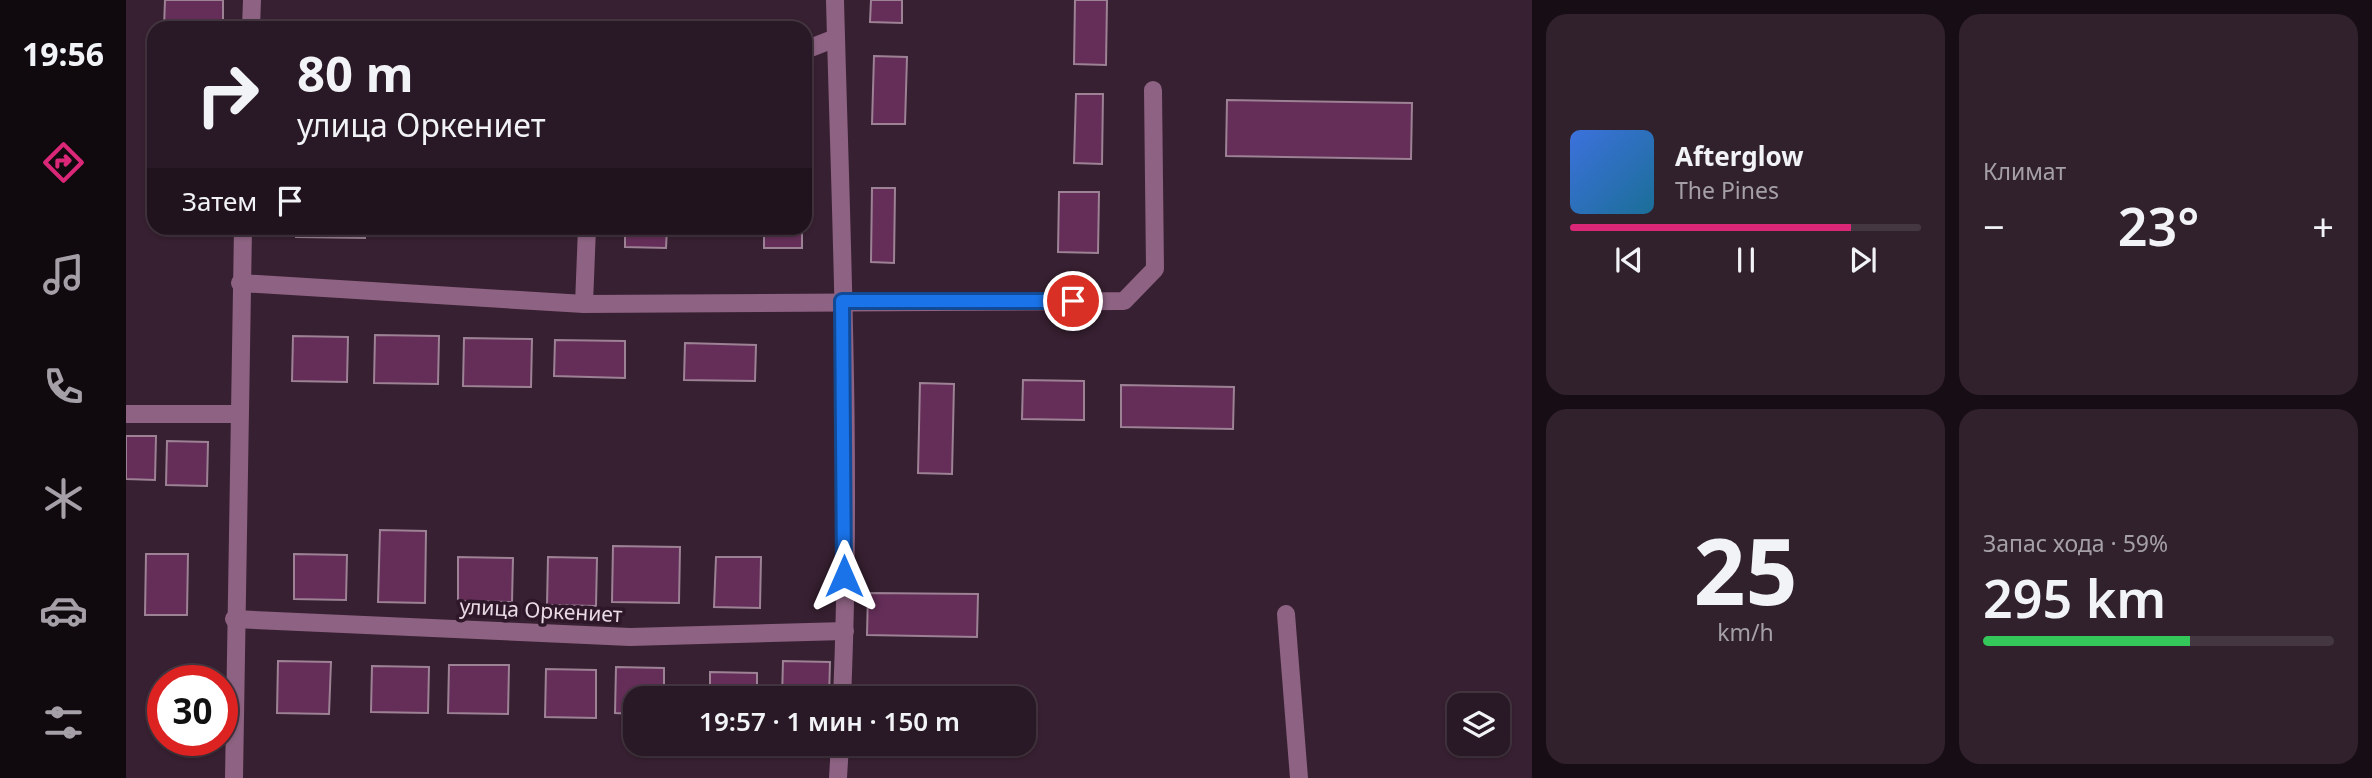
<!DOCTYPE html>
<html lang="ru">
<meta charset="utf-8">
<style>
body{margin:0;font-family:"Noto Sans",sans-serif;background:#31212d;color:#f1f3f6;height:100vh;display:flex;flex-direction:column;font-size:26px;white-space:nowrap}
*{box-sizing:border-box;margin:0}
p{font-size:23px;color:#a5a0a7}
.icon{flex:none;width:38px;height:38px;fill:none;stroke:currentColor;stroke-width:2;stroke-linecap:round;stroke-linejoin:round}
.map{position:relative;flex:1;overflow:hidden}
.details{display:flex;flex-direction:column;gap:14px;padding:14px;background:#170d14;width:840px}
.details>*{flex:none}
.hud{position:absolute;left:21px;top:21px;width:665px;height:214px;border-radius:21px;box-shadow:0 2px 5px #0004,0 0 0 2px #453742;background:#291825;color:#f1f3f6;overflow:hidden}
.controls{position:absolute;left:1321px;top:693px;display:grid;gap:14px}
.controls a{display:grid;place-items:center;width:63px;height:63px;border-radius:14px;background:#291825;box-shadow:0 2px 5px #0004,0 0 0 2px #453742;font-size:35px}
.speed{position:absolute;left:21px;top:665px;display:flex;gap:14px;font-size:35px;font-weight:700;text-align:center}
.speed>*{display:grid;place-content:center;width:91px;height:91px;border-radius:50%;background:#291825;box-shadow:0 2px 5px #0004,0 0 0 2px #453742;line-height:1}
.speed .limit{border:10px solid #d22;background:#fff;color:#111}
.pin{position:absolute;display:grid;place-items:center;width:60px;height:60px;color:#fff;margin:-30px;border:4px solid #fff;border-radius:50%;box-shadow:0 2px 7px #0007}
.me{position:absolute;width:77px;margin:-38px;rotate:0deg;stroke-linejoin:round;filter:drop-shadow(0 0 5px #0008)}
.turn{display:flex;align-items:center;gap:24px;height:147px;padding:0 35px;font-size:32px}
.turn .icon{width:91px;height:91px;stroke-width:2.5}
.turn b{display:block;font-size:49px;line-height:60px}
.then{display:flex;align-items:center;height:66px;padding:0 35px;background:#0003;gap:14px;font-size:26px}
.big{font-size:52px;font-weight:600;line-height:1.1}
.details .card{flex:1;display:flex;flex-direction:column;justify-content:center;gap:10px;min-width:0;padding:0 24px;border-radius:21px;background:#31212d}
.details .dial{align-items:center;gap:0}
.dial b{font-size:91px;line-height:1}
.song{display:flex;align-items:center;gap:21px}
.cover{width:84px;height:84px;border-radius:10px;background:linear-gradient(135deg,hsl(220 70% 55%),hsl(200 70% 35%))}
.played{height:7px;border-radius:4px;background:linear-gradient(90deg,#db2777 80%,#453742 80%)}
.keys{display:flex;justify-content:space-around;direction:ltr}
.heat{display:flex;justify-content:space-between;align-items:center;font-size:38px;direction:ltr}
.charge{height:10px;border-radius:5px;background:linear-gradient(90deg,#34c759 59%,#453742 0)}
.details .tiles{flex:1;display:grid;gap:14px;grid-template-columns:repeat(2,1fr)}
.trip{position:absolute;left:497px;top:686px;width:413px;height:70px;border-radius:21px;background:#291825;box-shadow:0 2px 5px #0004,0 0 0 2px #453742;font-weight:600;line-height:70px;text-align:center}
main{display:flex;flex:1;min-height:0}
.tabs{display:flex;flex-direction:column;width:126px;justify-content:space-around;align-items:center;background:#100a0f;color:#a5a0a7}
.tabs .icon{width:49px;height:49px}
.tabs .selected{color:#db2777}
.tabs b{font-size:32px;color:#f1f3f6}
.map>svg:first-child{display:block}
.building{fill:#642e58;stroke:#9d8195;stroke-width:2}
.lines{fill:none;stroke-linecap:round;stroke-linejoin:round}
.minor{stroke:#8d6282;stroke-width:18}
.route-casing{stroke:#114b97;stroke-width:18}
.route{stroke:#1a73e8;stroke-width:12}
.labels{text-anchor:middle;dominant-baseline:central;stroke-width:7;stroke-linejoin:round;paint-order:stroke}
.street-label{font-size:21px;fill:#eadae5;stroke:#2d1728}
</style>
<main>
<nav class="tabs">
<b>19:56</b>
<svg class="icon selected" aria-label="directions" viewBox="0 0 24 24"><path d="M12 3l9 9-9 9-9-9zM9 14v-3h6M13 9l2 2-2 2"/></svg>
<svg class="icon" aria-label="music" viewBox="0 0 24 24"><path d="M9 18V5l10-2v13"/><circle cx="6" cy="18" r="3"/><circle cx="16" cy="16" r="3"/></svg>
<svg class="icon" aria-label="phone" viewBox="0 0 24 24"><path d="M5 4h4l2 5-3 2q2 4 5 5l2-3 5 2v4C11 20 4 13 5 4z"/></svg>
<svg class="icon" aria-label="climate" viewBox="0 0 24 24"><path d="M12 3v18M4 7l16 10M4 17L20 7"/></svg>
<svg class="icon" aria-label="car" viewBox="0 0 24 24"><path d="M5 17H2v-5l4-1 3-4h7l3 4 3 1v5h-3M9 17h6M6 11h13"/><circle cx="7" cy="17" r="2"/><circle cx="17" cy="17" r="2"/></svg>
<svg class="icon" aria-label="filters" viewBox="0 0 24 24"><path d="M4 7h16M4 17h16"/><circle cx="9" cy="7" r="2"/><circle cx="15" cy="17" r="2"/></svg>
</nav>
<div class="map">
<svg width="1406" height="778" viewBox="0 0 1406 778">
<rect width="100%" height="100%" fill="#372031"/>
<g class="building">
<path d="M39 0H97V28H38Z"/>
<path d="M745 0H776V23L744 22Z"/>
<path d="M949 0H981L980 65 948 64Z"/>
<path d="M173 24 256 26V28H173Z"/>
<path d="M345 25 444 27V28H345Z"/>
<path d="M748 56 781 57 779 124H746Z"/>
<path d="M950 94H977L976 164 948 163Z"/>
<path d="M1101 100 1286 103 1285 159 1100 156Z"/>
<path d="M746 188H769L768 263 745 262Z"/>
<path d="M933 192H973L972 253 932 252Z"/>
<path d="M170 228H239V238L170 237Z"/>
<path d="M499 228H541L540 248 499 247Z"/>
<rect x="638" y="228" width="38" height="20"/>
<path d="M249 335 313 336 312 384 248 383Z"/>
<path d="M167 336 222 337 221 382 166 381Z"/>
<path d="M338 338 406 339 405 387 337 386Z"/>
<path d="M429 340 499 341V378L428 376Z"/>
<path d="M559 343 630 345 629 381 558 380Z"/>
<path d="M897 380 958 381V420L896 419Z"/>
<path d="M794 383 828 384 826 474 792 473Z"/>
<path d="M995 385 1108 387 1107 429 995 427Z"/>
<path d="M0 436H30L29 480 0 479Z"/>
<path d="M41 441 82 442 81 486 40 485Z"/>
<path d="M254 530 300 531 299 603 252 602Z"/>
<path d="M487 546 554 547 553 603 486 602Z"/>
<path d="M20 554H62L61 615H19Z"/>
<path d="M168 554 221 555 220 600 168 599Z"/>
<path d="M332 557 387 558 386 602 332 601Z"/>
<path d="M422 557 471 558 470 606 421 605Z"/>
<path d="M590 557H635L634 608 588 607Z"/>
<path d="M742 593 852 594 851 637 741 635Z"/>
<path d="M152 661 205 662 203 714 151 713Z"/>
<path d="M657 661 704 662 703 698H656Z"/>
<path d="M323 665H383L382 714 322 713Z"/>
<path d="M246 666 303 667 302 713 245 712Z"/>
<path d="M490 667 538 668V698H509V714L489 713Z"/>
<path d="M420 669 470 670V718L419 717Z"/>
<path d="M584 672 631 673V698H584Z"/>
</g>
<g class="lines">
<g class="minor">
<path d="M709 0C715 232 726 466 716 698"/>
<path d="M125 28 126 0"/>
<path d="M679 50 710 38"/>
<path d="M114 283 458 304 998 301 1029 269 1027 90"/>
<path d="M458 304 461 228"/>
<path d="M0 414H112"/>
<path d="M1160 614 1173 778"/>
<path d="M108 619 504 637 719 631"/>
<path d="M108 778 117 228"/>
<path d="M712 778 714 744"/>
</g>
</g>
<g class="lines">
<defs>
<path id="route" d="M718 576 716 301H947"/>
</defs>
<use href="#route" class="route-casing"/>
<use href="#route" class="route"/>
</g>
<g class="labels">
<g class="street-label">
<text transform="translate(415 610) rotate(3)">улица Оркениет</text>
</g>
</g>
</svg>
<div class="controls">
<a><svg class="icon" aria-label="layers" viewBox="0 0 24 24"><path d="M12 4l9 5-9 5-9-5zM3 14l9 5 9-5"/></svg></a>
</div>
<div class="speed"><div class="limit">30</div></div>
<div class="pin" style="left:947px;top:301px;background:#d93025"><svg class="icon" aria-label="arrive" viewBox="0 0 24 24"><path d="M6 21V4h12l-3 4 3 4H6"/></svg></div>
<svg class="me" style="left:718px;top:576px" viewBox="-20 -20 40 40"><path d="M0-17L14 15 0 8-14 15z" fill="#1a73e8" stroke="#fff" stroke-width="4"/></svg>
<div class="trip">19:57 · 1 мин · 150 m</div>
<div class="hud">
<div class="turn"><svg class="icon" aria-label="right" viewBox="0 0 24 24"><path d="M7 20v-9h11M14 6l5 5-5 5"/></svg><div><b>80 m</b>улица Оркениет</div></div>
<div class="then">Затем<svg class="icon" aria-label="arrive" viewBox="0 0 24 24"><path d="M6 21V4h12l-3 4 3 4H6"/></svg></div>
</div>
</div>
<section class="details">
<div class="tiles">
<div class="card">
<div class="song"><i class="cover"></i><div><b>Afterglow</b><p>The Pines</p></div></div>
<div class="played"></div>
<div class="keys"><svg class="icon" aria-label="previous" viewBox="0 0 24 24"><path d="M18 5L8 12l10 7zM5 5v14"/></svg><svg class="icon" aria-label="pause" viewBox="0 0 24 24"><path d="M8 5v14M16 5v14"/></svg><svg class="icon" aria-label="next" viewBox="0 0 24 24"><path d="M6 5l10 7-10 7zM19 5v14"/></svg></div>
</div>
<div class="card"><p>Климат</p>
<div class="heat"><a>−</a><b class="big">23°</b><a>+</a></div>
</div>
<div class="card dial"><b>25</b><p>km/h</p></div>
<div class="card"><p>Запас хода · 59%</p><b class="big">295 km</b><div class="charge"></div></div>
</div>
</section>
</main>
